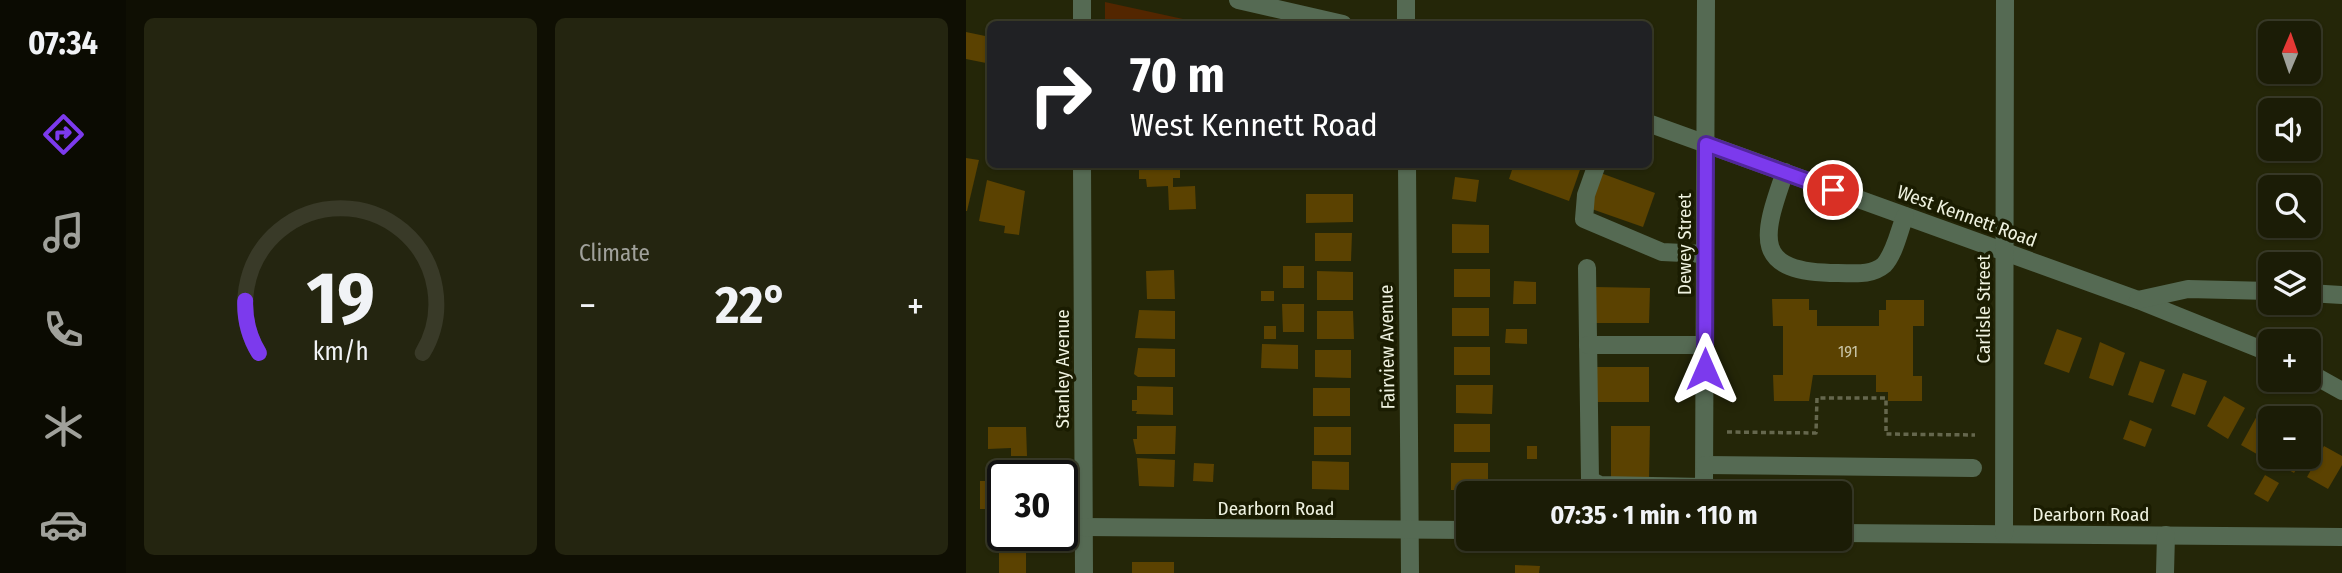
<!DOCTYPE html>
<meta charset="utf-8">
<style>
body{margin:0;font-family:"Fira Sans Condensed",sans-serif;background:#242510;color:#f1f3f6;height:100vh;display:flex;flex-direction:column;font-size:26px;white-space:nowrap}
*{box-sizing:border-box;margin:0}
p{font-size:23px;color:#a0a19b}
.icon{flex:none;width:38px;height:38px;fill:none;stroke:currentColor;stroke-width:2;stroke-linecap:round;stroke-linejoin:round}
.map{position:relative;flex:1;overflow:hidden}
.side{display:flex;flex-direction:column;gap:18px;padding:18px;background:#0f0f03;width:840px}
.side>*{flex:none}
.guide{position:absolute;left:21px;top:21px;width:665px;height:147px;border-radius:10px;box-shadow:0 2px 5px #0004,0 0 0 2px #393a28;background:#202124;color:#fff;overflow:hidden}
.needle{width:46px;rotate:2deg}
.controls{position:absolute;left:1292px;top:21px;display:grid;gap:14px}
.controls a{display:grid;place-items:center;width:63px;height:63px;border-radius:10px;background:#1b1c06;box-shadow:0 2px 5px #0004,0 0 0 2px #393a28;font-size:35px}
.speed{position:absolute;left:21px;top:460px;display:flex;gap:14px;font-size:35px;font-weight:700;text-align:center}
.speed>*{display:grid;place-content:center;width:91px;height:91px;border-radius:50%;background:#1b1c06;box-shadow:0 2px 5px #0004,0 0 0 2px #393a28;line-height:1}
.speed .limit{border:4px solid #111;border-radius:10px;background:#fff;color:#111}
.pin{position:absolute;display:grid;place-items:center;width:60px;height:60px;color:#fff;margin:-30px;border:4px solid #fff;border-radius:50%;box-shadow:0 2px 7px #0007}
.me{position:absolute;width:77px;margin:-38px;rotate:0deg;stroke-linejoin:round;filter:drop-shadow(0 0 5px #0008)}
.turn{display:flex;align-items:center;gap:24px;height:147px;padding:0 28px;font-size:32px}
.turn .icon{width:91px;height:91px;stroke-width:2.5}
.turn b{display:block;font-size:49px;line-height:60px}
.big{font-size:52px;font-weight:700;line-height:1.1}
.side .widget{flex:1;display:flex;flex-direction:column;justify-content:center;gap:10px;min-width:0;padding:0 24px;border-radius:10px;background:#242510}
.side .dial{align-items:center;gap:0}
.dial svg{height:182px;overflow:visible;fill:none;stroke:#393a28;stroke-width:7;stroke-linecap:round;text-anchor:middle}
.dial text{fill:#f1f3f6;stroke:none}
.heat{display:flex;justify-content:space-between;align-items:center;font-size:38px;direction:ltr}
.side .tiles{flex:1;display:grid;gap:18px;grid-template-columns:repeat(2,1fr)}
.trip{position:absolute;left:490px;top:481px;width:396px;height:70px;border-radius:10px;background:#1b1c06;box-shadow:0 2px 5px #0004,0 0 0 2px #393a28;font-weight:700;line-height:70px;text-align:center}
main{display:flex;flex:1;min-height:0}
.tab-bar{display:flex;flex-direction:column;width:126px;justify-content:space-around;align-items:center;background:#0b0b02;color:#a0a19b}
.tab-bar .icon{width:49px;height:49px}
.tab-bar .active{color:#7c3aed}
.tab-bar b{font-size:32px;color:#f1f3f6}
.map>svg:first-child{display:block}
.green{fill:#532600}
.building{fill:#5b4201}
.lines{fill:none;stroke-linecap:round;stroke-linejoin:round}
.path{stroke:#65674d;stroke-width:3.5;stroke-dasharray:5 3.5;stroke-linecap:butt}
.minor{stroke:#556a53;stroke-width:18}
.route-casing{stroke:#51269a;stroke-width:18}
.route{stroke:#7c3aed;stroke-width:12}
.labels{text-anchor:middle;dominant-baseline:central;stroke-width:7;stroke-linejoin:round;paint-order:stroke}
.number-label{font-size:16px;fill:#cac6a8}
.street-label{font-size:19px;fill:#eff2e0;stroke:#1a1c01}
</style>
<main>
<nav class="tab-bar">
<b>07:34</b>
<svg class="icon active" aria-label="directions" viewBox="0 0 24 24"><path d="M12 3l9 9-9 9-9-9zM9 14v-3h6M13 9l2 2-2 2"/></svg>
<svg class="icon" aria-label="music" viewBox="0 0 24 24"><path d="M9 18V5l10-2v13"/><circle cx="6" cy="18" r="3"/><circle cx="16" cy="16" r="3"/></svg>
<svg class="icon" aria-label="phone" viewBox="0 0 24 24"><path d="M5 4h4l2 5-3 2q2 4 5 5l2-3 5 2v4C11 20 4 13 5 4z"/></svg>
<svg class="icon" aria-label="climate" viewBox="0 0 24 24"><path d="M12 3v18M4 7l16 10M4 17L20 7"/></svg>
<svg class="icon" aria-label="car" viewBox="0 0 24 24"><path d="M5 17H2v-5l4-1 3-4h7l3 4 3 1v5h-3M9 17h6M6 11h13"/><circle cx="7" cy="17" r="2"/><circle cx="17" cy="17" r="2"/></svg>
</nav>
<section class="side">
<div class="tiles">
<div class="widget dial"><svg viewBox="0 0 100 80">
<path d="M14 69A42 42 0 1 1 86 69"/>
<path d="M14 69A42 42 0 0 1 8 46" stroke="#7c3aed"/>
<text x="50" y="56" font-size="32" font-weight="700">19</text>
<text x="50" y="72" font-size="11">km/h</text>
</svg></div>
<div class="widget"><p>Climate</p>
<div class="heat"><a>−</a><b class="big">22°</b><a>+</a></div>
</div>
</div>
</section>
<div class="map">
<svg width="1376" height="573" viewBox="0 0 1376 573">
<rect width="100%" height="100%" fill="#242608"/>
<path class="green" d="M139 2 240 24H139Z"/>
<g class="building">
<path d="M0 32 24 37 20 63 0 59Z"/>
<path d="M0 158 13 160 1 211H0Z"/>
<path d="M173 164H214V178H207V187L229 186 230 209 203 210 202 186 181 187 180 179H173Z"/>
<path d="M548 164H610L615 167 603 201 543 179Z"/>
<path d="M632 172 689 193 677 227 620 207Z"/>
<path d="M489 177 513 180 510 202 486 199Z"/>
<path d="M21 180 59 191 53 235 38 233 39 226 13 221Z"/>
<path d="M340 194H387V222L340 223Z"/>
<path d="M486 224 523 225V253H486Z"/>
<path d="M349 233H386L385 261H349Z"/>
<rect x="317" y="266" width="21" height="22"/>
<rect x="488" y="269" width="36" height="28"/>
<path d="M208 270 209 299H181L180 271Z"/>
<path d="M351 271 387 272V300H351Z"/>
<path d="M548 281 570 282V304H547Z"/>
<path d="M629 287 684 288 683 323H629Z"/>
<rect x="295" y="291" width="13" height="10"/>
<path d="M806 299H843V310H851V326H913V310H920V300H958V326H947V376H956V401H922V392H910V375H847L843 401H808L807 375H817V326H807Z"/>
<path d="M316 304H338V332H317Z"/>
<rect x="486" y="308" width="37" height="28"/>
<path d="M173 310 209 311V339L169 338Z"/>
<path d="M351 311H387L388 339H351Z"/>
<rect x="298" y="326" width="12" height="13"/>
<path d="M540 329H561V344L539 343Z"/>
<path d="M1091 329 1116 338 1103 373 1078 364Z"/>
<path d="M1134 342 1159 353 1147 386 1123 378Z"/>
<path d="M296 344 332 345V369L295 368Z"/>
<rect x="488" y="347" width="36" height="28"/>
<path d="M172 348 209 349V377H172L168 374Z"/>
<path d="M349 350H385V378L349 377Z"/>
<path d="M1174 361 1199 370 1187 403 1162 395Z"/>
<rect x="628" y="367" width="55" height="35"/>
<path d="M1217 373 1241 381 1229 415 1205 406Z"/>
<path d="M490 385H527L526 414 490 413Z"/>
<path d="M171 386 207 387V415L170 414 171 411H166V400H171Z"/>
<rect x="347" y="388" width="37" height="28"/>
<path d="M1258 396 1279 408 1262 439 1241 426Z"/>
<path d="M1292 414 1304 420V443L1296 457 1275 445Z"/>
<path d="M1164 420 1186 429 1179 447 1157 439Z"/>
<rect x="488" y="424" width="36" height="28"/>
<path d="M171 426H210L209 454H170L167 439H171Z"/>
<path d="M645 426H684L683 479H645Z"/>
<path d="M22 427H60L61 456H45V448L22 449Z"/>
<rect x="348" y="427" width="37" height="28"/>
<rect x="561" y="446" width="10" height="13"/>
<path d="M1358 446 1376 456V465L1362 489 1341 477Z"/>
<path d="M1310 457H1338L1328 473 1307 461Z"/>
<path d="M171 458 209 460 208 487 173 486Z"/>
<path d="M346 461 383 462V490L346 489Z"/>
<path d="M228 463 248 464 247 482 227 481Z"/>
<rect x="485" y="463" width="37" height="27"/>
<path d="M1299 475 1313 483 1302 502 1288 494Z"/>
<rect x="14" y="481" width="23" height="28"/>
<rect x="33" y="538" width="27" height="35"/>
<rect x="166" y="562" width="42" height="11"/>
<path d="M549 565 574 566 573 573H549Z"/>
</g>
<g class="lines">
<path class="path" d="M761 432 850 433 851 398H920V434L1009 435"/>
<g class="minor">
<path d="M116 0V24"/>
<path d="M272 0 377 24"/>
<path d="M440 24V0"/>
<path d="M682 123 1172 300 1304 353"/>
<path d="M116 164 118 573"/>
<path d="M441 164 444 573"/>
<path d="M631 164 620 195 618 219 696 252 739 254"/>
<path d="M819 172C796 237 785 273 872 273 888 273 905 276 918 265 929 253 933 231 939 216"/>
<path d="M621 268 624 480 634 485 738 487 740 0"/>
<path d="M1342 293 1376 295"/>
<path d="M1172 300 1222 289 1304 291"/>
<path d="M622 345H739"/>
<path d="M1342 372 1376 391"/>
<path d="M739 465 1007 468"/>
<path d="M117 527 502 530"/>
<path d="M873 533 1376 537"/>
<path d="M1038 534 1039 0"/>
<path d="M1199 573 1200 535"/>
</g>
</g>
<g class="lines">
<defs>
<path id="route" d="M739 369 740 144 867 190"/>
</defs>
<use href="#route" class="route-casing"/>
<use href="#route" class="route"/>
</g>
<g class="labels">
<g class="number-label">
<text x="882" y="351">191</text>
</g>
<g class="street-label">
<text transform="translate(1001 216) rotate(20)">West Kennett Road</text>
<text transform="translate(718 244) rotate(-90)">Dewey Street</text>
<text transform="translate(1017 309) rotate(-90)">Carlisle Street</text>
<text transform="translate(421 347) rotate(-91)">Fairview Avenue</text>
<text transform="translate(96 369) rotate(-90)">Stanley Avenue</text>
<text x="310" y="508">Dearborn Road</text>
<text x="1125" y="514">Dearborn Road</text>
</g>
</g>
</svg>
<div class="controls">
<a><svg class="needle" viewBox="-14 -14 28 28"><path d="M0-13l5 13h-10z" fill="#e53935"/><path d="M0 13l5-13h-10z" fill="#a0a19b"/></svg></a>
<a><svg class="icon" aria-label="sound" viewBox="0 0 24 24"><path d="M4 9h4l5-4v14l-5-4H4zM17 9q2 3 0 6"/></svg></a>
<a><svg class="icon" aria-label="search" viewBox="0 0 24 24"><circle cx="10" cy="10" r="6"/><path d="M15 15l6 6"/></svg></a>
<a><svg class="icon" aria-label="layers" viewBox="0 0 24 24"><path d="M12 4l9 5-9 5-9-5zM3 14l9 5 9-5"/></svg></a>
<a>+</a>
<a>−</a>
</div>
<div class="speed"><div class="limit">30</div></div>
<div class="pin" style="left:867px;top:190px;background:#d93025"><svg class="icon" aria-label="arrive" viewBox="0 0 24 24"><path d="M6 21V4h12l-3 4 3 4H6"/></svg></div>
<svg class="me" style="left:739px;top:369px" viewBox="-20 -20 40 40"><path d="M0-17L14 15 0 8-14 15z" fill="#7c3aed" stroke="#fff" stroke-width="4"/></svg>
<div class="trip">07:35 · 1 min · 110 m</div>
<div class="guide">
<div class="turn"><svg class="icon" aria-label="right" viewBox="0 0 24 24"><path d="M7 20v-9h11M14 6l5 5-5 5"/></svg><div><b>70 m</b>West Kennett Road</div></div>
</div>
</div>
</main>
